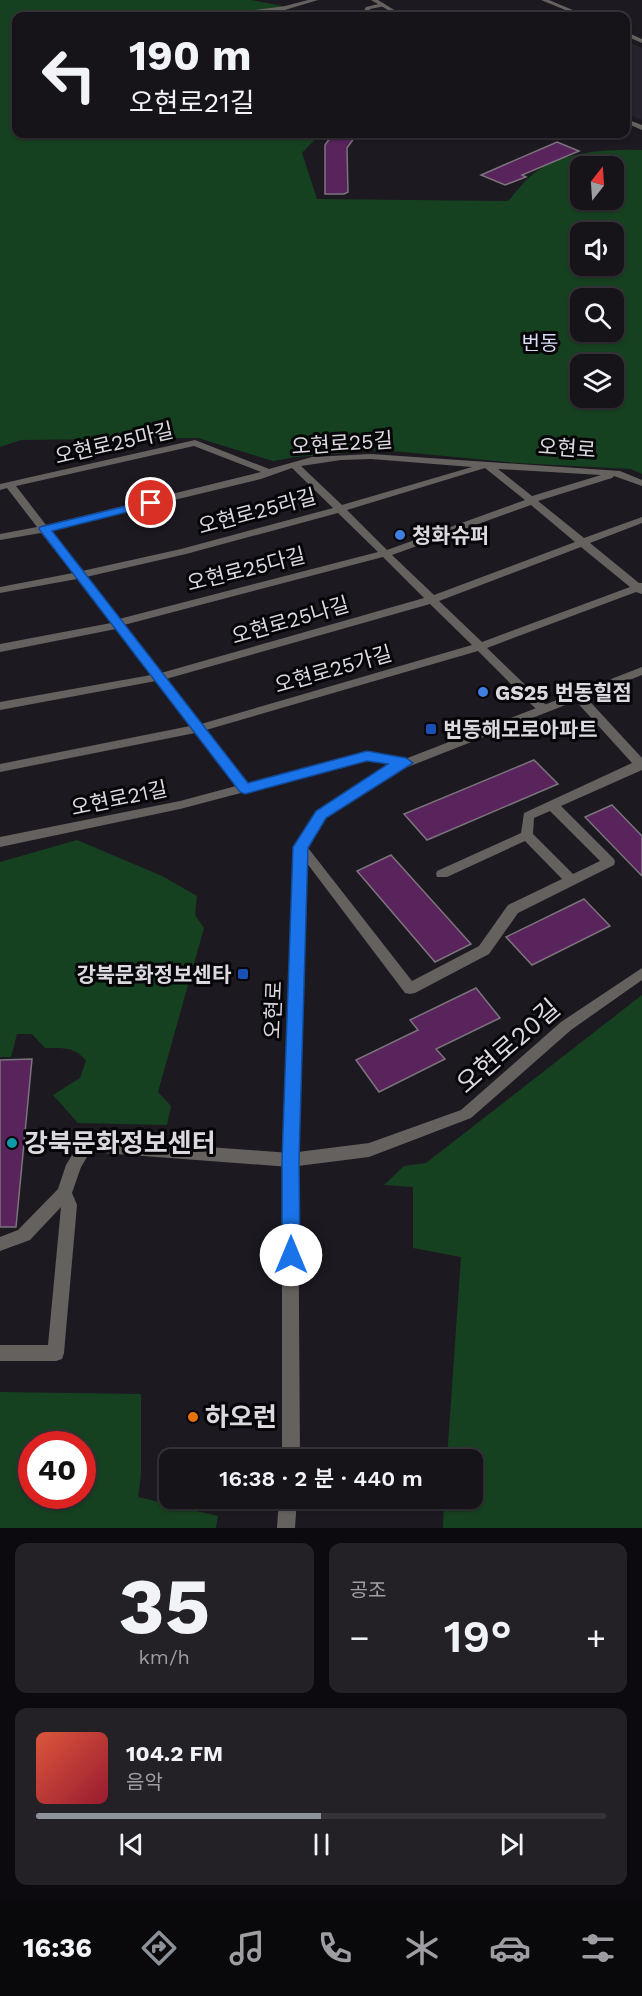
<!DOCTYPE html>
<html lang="ko">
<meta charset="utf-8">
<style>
body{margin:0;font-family:"Work Sans","Noto Sans KR",sans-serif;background:#232026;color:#f1f3f6;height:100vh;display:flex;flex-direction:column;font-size:22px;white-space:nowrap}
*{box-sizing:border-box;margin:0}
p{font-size:20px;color:#9e9ea2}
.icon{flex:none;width:33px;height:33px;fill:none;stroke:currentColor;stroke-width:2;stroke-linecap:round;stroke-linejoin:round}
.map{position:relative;height:1528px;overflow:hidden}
.drawer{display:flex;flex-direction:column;gap:15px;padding:15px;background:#0c0a0e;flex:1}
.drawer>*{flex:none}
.hud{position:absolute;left:12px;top:12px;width:618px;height:126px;border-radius:12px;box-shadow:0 2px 4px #0004,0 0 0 2px #353238;background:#161319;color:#f1f3f6;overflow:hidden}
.needle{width:39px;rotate:17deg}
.tools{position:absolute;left:570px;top:156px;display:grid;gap:12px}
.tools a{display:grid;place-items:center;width:54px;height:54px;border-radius:12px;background:#161319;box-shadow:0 2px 4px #0004,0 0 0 2px #353238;font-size:30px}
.speed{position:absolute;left:18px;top:1431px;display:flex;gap:12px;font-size:30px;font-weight:700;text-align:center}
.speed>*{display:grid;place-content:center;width:78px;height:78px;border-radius:50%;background:#161319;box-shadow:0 2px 4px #0004,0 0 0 2px #353238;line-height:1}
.speed .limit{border:9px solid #d22;background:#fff;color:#111}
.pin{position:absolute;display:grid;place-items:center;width:51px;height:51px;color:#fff;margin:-26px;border:3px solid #fff;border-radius:50%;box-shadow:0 2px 6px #0007}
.me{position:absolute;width:66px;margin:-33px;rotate:0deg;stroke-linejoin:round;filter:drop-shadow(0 0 4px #0008)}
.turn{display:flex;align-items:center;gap:21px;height:126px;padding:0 18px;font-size:27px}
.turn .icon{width:78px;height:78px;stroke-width:2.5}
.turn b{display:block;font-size:42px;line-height:51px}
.big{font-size:45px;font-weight:600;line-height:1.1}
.drawer .card{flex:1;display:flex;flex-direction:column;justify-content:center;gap:9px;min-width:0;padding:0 21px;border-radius:12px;background:#232026}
.drawer .dial{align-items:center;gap:0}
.dial b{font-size:78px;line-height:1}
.song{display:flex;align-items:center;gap:18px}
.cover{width:72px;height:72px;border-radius:9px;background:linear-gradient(135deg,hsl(10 70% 55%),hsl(350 70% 35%))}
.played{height:6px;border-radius:3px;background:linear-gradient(90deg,#8c9099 50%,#353238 50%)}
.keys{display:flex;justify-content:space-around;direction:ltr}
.heat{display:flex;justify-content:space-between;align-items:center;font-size:33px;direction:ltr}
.drawer .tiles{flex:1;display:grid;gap:15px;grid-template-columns:1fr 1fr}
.card:last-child{grid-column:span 2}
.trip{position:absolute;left:159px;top:1449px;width:324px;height:60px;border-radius:12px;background:#161319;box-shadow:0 2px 4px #0004,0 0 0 2px #353238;font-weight:600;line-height:60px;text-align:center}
.dock{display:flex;height:96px;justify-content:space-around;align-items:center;background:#09080a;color:#9e9ea2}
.dock .icon{width:42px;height:42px}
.dock .on{color:#8c9099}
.dock b{font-size:27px;color:#f1f3f6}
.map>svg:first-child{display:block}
.built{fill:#27212e}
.green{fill:#164120;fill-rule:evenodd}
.building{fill:#59235c;stroke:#7c747c;stroke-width:1.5}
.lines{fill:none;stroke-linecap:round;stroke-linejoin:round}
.minor{fill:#65615f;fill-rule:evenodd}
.tertiary{fill:#65615f;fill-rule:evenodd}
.route{fill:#1a73e8;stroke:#114b97;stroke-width:1.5}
.shop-dot{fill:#3f7fe0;stroke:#060508;stroke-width:2}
.transit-dot{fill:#1a4fb4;stroke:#060508;stroke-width:2}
.culture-dot{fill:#0f9aa8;stroke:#060508;stroke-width:2}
.food-dot{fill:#e8710a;stroke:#060508;stroke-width:2}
.labels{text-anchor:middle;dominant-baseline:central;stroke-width:6;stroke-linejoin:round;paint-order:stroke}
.far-quarter-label{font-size:20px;fill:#d9dcf9;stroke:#060508}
.street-label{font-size:21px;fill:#dbd8de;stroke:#060508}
.poi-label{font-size:21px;font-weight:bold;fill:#dbd8de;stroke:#060508;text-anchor:start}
.near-street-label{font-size:26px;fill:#dbd8de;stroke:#060508}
.near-poi-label{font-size:26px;font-weight:bold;fill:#dbd8de;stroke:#060508;text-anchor:start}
</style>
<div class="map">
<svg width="642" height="1528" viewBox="0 0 642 1528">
<rect width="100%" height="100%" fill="#1d1921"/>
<path class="built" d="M626 41 642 48V120L626 113Z"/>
<g class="green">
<path d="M0 0H251L282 6 248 12 238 16H16V134H320L302 153 317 199 508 201C517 191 526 178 537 171 567 151 608 149 642 150V474L631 469 517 463 382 450 296 457 273 461 198 438 21 440 0 447ZM580 166H614V200H580ZM580 232H614V266H580ZM580 298H614V332H580ZM580 364H614V398H580Z"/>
<path d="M77 840 162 876 197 896 195 915 204 928 158 1092 171 1106 167 1125 78 1123 53 1095 80 1078 86 1061C75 1046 62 1048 45 1048L32 1034H17L11 1057H0V862Z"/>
<path d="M642 995V1528H443L444 1499 472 1498V1460L447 1459 461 1257 413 1248V1187L384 1185 404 1166 426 1163Z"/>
<path d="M0 1392 141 1394V1475L138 1497 218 1516 216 1528H0ZM82 1444V1496H32V1444Z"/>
</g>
<g class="building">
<path d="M333 134H357L347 148 348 192 344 194H325V145Z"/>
<path d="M557 142 579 151 522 175 526 177 505 185 481 175Z"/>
<path d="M534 760 558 784 427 840 404 814Z"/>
<path d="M612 805 642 836V876L585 817Z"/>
<path d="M391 855 471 944 435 962 357 871Z"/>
<path d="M584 899 610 926 532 965 506 937Z"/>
<path d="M476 988 500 1018 436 1049 445 1059 379 1092 356 1060 418 1030 410 1020Z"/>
<path d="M32 1059 16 1227H0V1060Z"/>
</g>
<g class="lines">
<g class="minor">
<path d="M308 0H318L285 10 258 12 255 10 285 6Z"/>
<path d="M541 0H549L587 16H580Z"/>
<path d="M383 3 385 6 370 9 367 16H361L366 7Z"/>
<path d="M626 32 642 39V43L626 36Z"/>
<path d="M195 440 269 469 312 457 371 454 620 471 642 480V486L614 476 612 478 538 501 584 538 642 517V523L590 543 639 583H642V594L636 592 487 648 547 706 549 709 547 712H539L478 651 206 730 247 783 367 752 410 760 412 763 410 766 406 767 367 760 180 809 0 847V837L180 801 236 786 195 733 0 772V764L190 726 156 681 0 710V702L151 675 116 629 0 652V644L111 623 77 579 0 593V587L73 573 41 533 0 540V534L37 527 7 488 0 490V484ZM194 446 261 472 46 525 16 486ZM371 459 472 467 342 505 301 466 341 460ZM292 468 333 508 181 549 82 571 50 530 261 479ZM485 468 525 500 387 550 347 510ZM498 469 601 475 532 496ZM531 505 575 542 434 595 392 555ZM338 513 378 552 119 619 86 577 186 554ZM581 547 630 587 482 642 439 601ZM383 557 424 598 161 673 124 625ZM430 604 472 645 201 724 166 679Z"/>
<path d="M578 692 582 693 642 758V770L561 806 614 859 615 862 614 865 518 913 489 954 415 993 410 994 405 993 297 850 295 847 297 844H305L412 981 479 946 508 905 562 879 525 841 447 877H437L436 874 437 871 521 833 524 813 632 763 574 699 572 696ZM550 811 600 861 573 874 533 834 534 818Z"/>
<path d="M642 968V980L571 1030 471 1118 369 1157 290 1167 90 1152 81 1167 72 1193 77 1205 64 1353 62 1359 56 1361H0V1345H48L61 1207 30 1240 0 1251V1237L18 1230 58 1189 66 1165 81 1140 86 1138 290 1153 369 1143 461 1110 561 1022Z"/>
</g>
<g class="tertiary">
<path d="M371 0H378L404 16H398Z"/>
<path d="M626 119 642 125V130L626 123Z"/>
<path d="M642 667V675L395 772 325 817 307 847 298 1160 300 1460H282V1160L295 847 317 811 387 766Z"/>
<path d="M279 1498H297L295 1528H277Z"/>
</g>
</g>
<path class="route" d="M151 500 157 503 155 505 52 531 248 783 367 751 406 758 413 763 326 818 308 848 299 1160 300 1255 298 1260 291 1263 285 1260 282 1255V1160L293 847 316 811 388 764 367 761 245 794 240 792 39 529 40 527Z"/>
<g class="shop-dot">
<circle cx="400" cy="535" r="6"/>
<circle cx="483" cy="692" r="6"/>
</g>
<g class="transit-dot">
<rect x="425" y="723" width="12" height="12" rx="3"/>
<rect x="237" y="968" width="12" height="12" rx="3"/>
</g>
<circle class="culture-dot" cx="12" cy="1143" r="6"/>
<circle class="food-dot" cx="193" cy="1417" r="6"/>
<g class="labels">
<g class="far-quarter-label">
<text x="540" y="343">번동</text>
</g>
<g class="street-label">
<text transform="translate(114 443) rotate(-13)">오현로25마길</text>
<text transform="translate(342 443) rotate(-4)">오현로25길</text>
<text transform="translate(567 448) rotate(4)">오현로</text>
<text transform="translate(257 511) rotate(-15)">오현로25라길</text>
<text transform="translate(246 569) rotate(-14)">오현로25다길</text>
<text transform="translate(290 620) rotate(-16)">오현로25나길</text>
<text transform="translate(333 669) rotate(-16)">오현로25가길</text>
<text transform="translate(119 798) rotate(-12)">오현로21길</text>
<text transform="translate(273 1010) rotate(-88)">오현로</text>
</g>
<g class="poi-label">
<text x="412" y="535">청화슈퍼</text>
<text x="495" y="692">GS25 번동힐점</text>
<text x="443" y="729">번동해모로아파트</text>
<text x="231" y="974" text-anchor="end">강북문화정보센타</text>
</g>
<g class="near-street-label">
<text transform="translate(508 1046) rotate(-41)">오현로20길</text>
</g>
<g class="near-poi-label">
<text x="24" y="1143">강북문화정보센터</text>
<text x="205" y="1417">하오런</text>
</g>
</g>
</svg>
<div class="tools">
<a><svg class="needle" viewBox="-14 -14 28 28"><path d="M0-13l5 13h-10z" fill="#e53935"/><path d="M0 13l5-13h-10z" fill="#9e9ea2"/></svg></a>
<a><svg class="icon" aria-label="sound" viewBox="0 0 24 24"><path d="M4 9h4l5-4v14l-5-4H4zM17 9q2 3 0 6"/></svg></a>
<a><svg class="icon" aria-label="search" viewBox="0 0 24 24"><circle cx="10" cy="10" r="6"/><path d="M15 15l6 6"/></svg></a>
<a><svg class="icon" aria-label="layers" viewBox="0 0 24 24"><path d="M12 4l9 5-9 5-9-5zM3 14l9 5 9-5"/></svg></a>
</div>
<div class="speed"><div class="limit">40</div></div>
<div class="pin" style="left:151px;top:503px;background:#d93025"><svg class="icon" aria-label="arrive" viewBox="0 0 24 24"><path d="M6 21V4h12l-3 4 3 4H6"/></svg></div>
<svg class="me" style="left:291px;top:1255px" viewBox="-20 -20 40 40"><circle r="19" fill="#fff"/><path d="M0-13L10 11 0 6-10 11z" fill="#1a73e8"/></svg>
<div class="trip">16:38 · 2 분 · 440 m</div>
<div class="hud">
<div class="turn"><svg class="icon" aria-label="left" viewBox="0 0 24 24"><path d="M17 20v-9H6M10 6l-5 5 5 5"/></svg><div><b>190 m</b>오현로21길</div></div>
</div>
</div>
<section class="drawer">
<div class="tiles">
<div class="card dial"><b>35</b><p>km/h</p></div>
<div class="card"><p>공조</p>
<div class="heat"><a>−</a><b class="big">19°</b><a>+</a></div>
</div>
<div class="card">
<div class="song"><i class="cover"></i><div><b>104.2 FM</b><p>음악</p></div></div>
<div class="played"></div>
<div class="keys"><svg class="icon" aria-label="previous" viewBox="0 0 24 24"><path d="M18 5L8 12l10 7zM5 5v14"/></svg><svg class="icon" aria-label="pause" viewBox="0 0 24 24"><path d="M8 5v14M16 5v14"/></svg><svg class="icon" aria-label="next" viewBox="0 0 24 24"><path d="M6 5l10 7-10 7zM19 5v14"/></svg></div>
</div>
</div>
</section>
<nav class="dock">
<b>16:36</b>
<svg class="icon on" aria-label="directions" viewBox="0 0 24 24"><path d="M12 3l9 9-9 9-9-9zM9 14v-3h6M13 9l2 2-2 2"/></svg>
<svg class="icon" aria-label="music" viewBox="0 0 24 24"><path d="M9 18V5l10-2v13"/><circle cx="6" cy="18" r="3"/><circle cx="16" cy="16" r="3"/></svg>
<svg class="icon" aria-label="phone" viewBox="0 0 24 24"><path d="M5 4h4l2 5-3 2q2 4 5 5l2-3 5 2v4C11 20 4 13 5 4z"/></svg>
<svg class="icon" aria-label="climate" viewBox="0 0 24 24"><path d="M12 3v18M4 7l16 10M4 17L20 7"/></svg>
<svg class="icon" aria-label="car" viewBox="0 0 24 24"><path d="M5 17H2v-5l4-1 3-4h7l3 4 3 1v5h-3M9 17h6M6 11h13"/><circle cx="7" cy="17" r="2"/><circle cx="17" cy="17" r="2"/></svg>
<svg class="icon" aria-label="filters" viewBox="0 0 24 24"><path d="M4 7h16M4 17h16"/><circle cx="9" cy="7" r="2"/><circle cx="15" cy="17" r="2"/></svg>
</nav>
